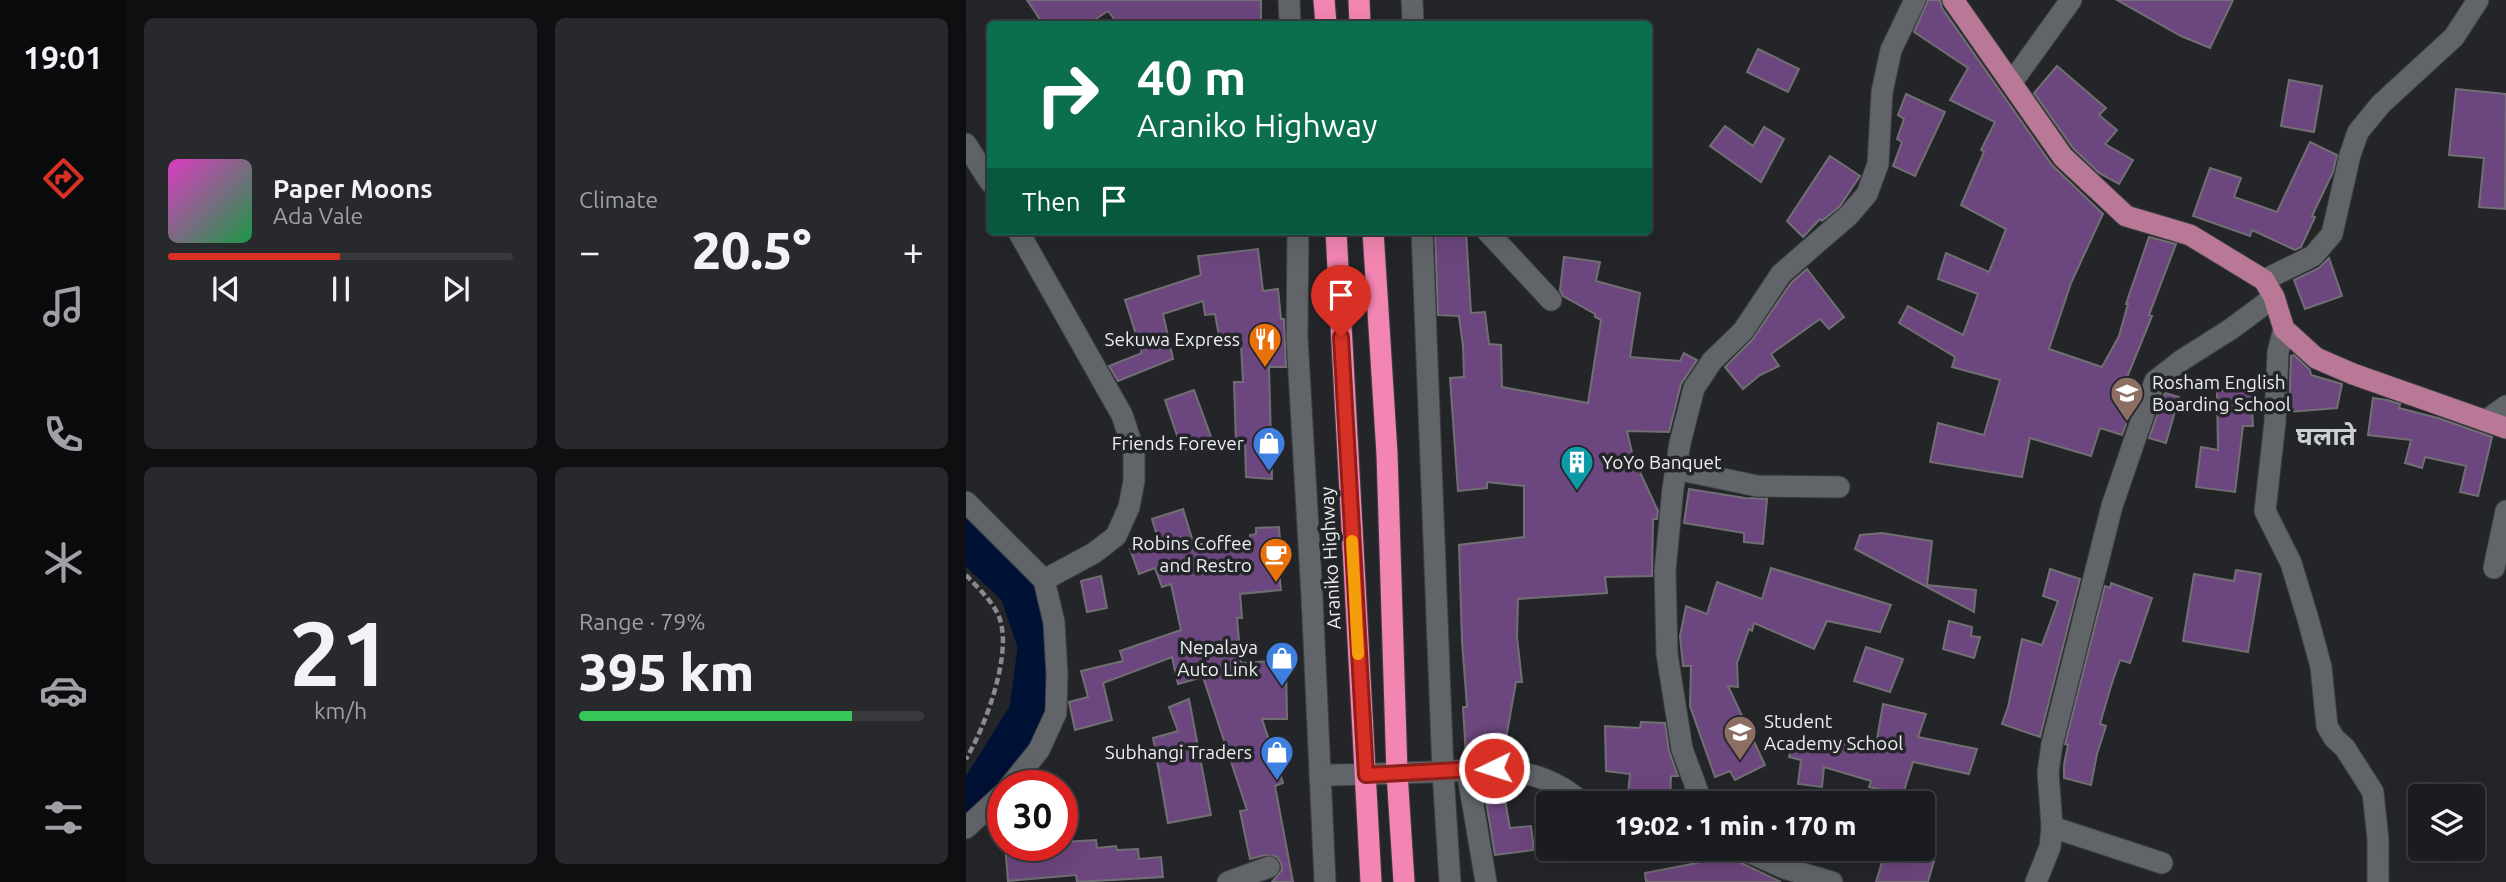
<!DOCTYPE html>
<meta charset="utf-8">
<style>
body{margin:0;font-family:Ubuntu,"Noto Sans Devanagari",sans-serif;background:#27292c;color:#f1f3f6;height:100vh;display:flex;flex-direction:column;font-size:26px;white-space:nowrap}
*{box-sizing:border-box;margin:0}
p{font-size:23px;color:#9fa1a4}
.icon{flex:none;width:38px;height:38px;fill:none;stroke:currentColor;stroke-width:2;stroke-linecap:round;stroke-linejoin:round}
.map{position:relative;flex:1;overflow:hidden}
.panel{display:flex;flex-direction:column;gap:18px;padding:18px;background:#0e0f11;width:840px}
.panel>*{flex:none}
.top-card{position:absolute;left:21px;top:21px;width:665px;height:214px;border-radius:7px;box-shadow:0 7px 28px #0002,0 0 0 2px #383a3d;background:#0b6e4f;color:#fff;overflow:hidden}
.buttons{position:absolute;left:1442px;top:784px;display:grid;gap:14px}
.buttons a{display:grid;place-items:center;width:77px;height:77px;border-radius:7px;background:#1a1c1f;box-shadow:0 7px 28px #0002,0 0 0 2px #383a3d;font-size:35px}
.speed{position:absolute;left:21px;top:770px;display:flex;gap:14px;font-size:35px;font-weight:700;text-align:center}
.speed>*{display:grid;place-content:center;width:91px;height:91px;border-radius:50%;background:#1a1c1f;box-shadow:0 7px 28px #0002,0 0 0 2px #383a3d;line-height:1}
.speed .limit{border:10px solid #d22;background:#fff;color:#111}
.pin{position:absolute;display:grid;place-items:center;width:60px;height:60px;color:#fff;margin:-72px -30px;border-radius:50% 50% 50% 0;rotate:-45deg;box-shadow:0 0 7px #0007}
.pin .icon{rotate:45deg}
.me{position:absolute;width:77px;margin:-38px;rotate:266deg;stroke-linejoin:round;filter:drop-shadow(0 0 5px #0008)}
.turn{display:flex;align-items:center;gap:24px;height:147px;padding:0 35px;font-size:32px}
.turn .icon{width:91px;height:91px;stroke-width:2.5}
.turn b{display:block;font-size:49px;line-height:60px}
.then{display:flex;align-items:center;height:66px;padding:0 35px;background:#0003;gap:14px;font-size:26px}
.big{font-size:52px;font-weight:800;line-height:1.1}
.panel .card{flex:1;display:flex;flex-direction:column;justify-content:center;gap:10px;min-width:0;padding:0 24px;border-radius:10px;background:#27292c}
.panel .dial{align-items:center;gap:0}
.dial b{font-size:91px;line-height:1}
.song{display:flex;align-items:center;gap:21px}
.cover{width:84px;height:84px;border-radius:10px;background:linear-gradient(135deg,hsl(310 70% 55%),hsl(140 70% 35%))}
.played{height:7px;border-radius:4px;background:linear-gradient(90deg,#d93025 50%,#383a3d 50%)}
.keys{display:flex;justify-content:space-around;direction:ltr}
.heat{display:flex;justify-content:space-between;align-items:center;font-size:38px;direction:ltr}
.charge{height:10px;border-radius:5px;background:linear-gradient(90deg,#34c759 79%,#383a3d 0)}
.panel .tiles{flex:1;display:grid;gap:18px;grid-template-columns:repeat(2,1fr)}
.trip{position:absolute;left:570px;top:791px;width:399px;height:70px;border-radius:7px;background:#1a1c1f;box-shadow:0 7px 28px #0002,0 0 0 2px #383a3d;font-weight:800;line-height:70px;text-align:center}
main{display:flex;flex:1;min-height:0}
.tabs{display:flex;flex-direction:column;width:126px;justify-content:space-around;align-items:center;background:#0a0b0c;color:#9fa1a4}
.tabs .icon{width:49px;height:49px}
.tabs .active{color:#d93025}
.tabs b{font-size:32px;color:#f1f3f6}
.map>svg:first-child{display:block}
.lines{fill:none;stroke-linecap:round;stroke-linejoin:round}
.river{stroke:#001136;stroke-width:40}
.building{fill:#6c467e;stroke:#726f73;stroke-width:2}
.minor-casing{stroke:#3d4043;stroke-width:23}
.major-casing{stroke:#3d4043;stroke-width:23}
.highway-casing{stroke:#3d4043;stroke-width:23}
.path{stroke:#888a8d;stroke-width:4.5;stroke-dasharray:7 3.5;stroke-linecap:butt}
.minor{stroke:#616569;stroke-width:21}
.major{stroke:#b97895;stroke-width:21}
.highway{stroke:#f385b2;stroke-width:21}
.route-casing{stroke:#8d1f18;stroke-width:18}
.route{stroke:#d93025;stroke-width:12}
.slow{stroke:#f59e0b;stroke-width:12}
.labels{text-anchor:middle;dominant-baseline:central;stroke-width:7;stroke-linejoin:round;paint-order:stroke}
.poi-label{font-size:19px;fill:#eceef0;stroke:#232529;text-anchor:end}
.street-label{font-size:19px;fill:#eceef0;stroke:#232529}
.district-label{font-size:26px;font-weight:bold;fill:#cbcfd4;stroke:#232529}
</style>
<main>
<nav class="tabs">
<b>19:01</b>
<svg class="icon active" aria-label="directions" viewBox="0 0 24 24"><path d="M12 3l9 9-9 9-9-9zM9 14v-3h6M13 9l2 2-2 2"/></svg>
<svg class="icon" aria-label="music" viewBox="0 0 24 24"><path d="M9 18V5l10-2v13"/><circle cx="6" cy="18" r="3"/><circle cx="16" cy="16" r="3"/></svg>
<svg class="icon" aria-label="phone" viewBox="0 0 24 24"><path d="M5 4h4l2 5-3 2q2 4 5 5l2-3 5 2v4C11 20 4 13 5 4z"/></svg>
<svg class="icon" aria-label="climate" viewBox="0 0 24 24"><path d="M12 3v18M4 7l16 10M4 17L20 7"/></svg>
<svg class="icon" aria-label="car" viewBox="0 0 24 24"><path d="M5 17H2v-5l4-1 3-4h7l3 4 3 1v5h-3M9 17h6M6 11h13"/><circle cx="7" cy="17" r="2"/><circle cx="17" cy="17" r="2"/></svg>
<svg class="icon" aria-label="filters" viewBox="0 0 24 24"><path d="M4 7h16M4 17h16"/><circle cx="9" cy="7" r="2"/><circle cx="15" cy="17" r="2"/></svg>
</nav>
<section class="panel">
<div class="tiles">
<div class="card">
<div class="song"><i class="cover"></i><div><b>Paper Moons</b><p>Ada Vale</p></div></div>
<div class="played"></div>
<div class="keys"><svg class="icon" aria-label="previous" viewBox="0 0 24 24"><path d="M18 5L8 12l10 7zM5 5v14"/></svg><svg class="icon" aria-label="pause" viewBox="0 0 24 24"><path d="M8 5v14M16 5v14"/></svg><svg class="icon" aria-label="next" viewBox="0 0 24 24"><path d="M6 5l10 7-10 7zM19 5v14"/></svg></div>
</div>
<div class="card"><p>Climate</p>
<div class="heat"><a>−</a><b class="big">20.5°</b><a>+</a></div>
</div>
<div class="card dial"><b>21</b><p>km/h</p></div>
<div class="card"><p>Range · 79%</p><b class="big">395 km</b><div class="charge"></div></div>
</div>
</section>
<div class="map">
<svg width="1540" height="882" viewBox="0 0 1540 882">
<rect width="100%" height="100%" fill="#232529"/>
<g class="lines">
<path class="river" d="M0 539 53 589 72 645 63 713 13 793 0 806"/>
</g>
<g class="building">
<path d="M61 0H295V24H152L142 11 122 24H77Z"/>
<path d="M962 0H974L976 8 1086 165 1137 214 1105 283 1083 349 1136 367 1153 336 1162 304H1160L1183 237 1210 244 1183 315 1186 316 1160 380 1174 385 1156 435 1134 428 1125 456 1064 438 1056 477 964 462 972 423 1018 435 1034 380 986 367 989 357 933 323 942 306 997 335 1012 294 972 279 980 253 1023 272 1040 229 995 205 1018 152 1015 150 1029 122 984 100 1002 68 948 32Z"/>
<path d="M1151 0H1267L1244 48 1215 36Z"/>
<path d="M792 49 833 69 822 92 781 72Z"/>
<path d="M1091 66 1140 108 1133 115 1151 130 1139 144 1167 160 1153 184 1133 173 1107 148 1068 93Z"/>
<path d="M1323 80 1356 86 1348 132 1315 126Z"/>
<path d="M1490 89 1540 94 1539 209 1513 207 1518 158 1483 155Z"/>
<path d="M940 94 979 112 949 176 927 166 936 142 931 139 938 119 932 115Z"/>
<path d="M759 126 787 146 798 127 818 139 795 182 744 146Z"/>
<path d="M1344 142 1371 155 1367 172 1346 216 1349 217 1335 247 1329 250 1286 230 1284 236 1227 216 1244 168 1275 178 1268 197 1311 212Z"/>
<path d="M864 156 894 176 874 206 856 221 854 219 837 237 821 221Z"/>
<path d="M469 231H500L505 313 519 312 523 344 535 345 536 387 622 403 635 320 629 317V314L597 296 594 290 598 257 634 262 630 281 674 293 664 357 714 361 718 353 731 360 715 384 703 432 661 431 667 457 692 511 691 519H687L686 576 639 577 641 593 552 599 551 637 556 682H550L538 750 530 753 531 757H500L497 707H501L496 641 493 545 558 537V486L521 482V488L492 491 484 378 498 377 497 346 493 316 472 315Z"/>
<path d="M292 249 297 291 312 289 315 319H318L320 367H303L306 479 280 477 279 443 270 444 268 382H277L275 345 255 347 249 314 239 315 237 301 197 314 207 359 152 381 143 366 176 353 159 300 235 275 232 256Z"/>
<path d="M1363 258 1376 296 1339 309 1328 280 1353 268Z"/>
<path d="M841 269 878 317 863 329 854 319 805 354 813 366 794 375 777 389 759 367 786 340 825 283Z"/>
<path d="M1328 355 1344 370 1345 375 1376 384 1371 408 1323 412 1325 356Z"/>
<path d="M228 390 248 445 216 450 199 400Z"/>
<path d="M1285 390 1287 426H1277L1269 492 1230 487 1235 447 1252 450 1251 391Z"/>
<path d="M1199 393 1213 397 1200 443 1183 438Z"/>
<path d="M1407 398 1421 400 1434 404 1433 408 1472 418 1526 437 1512 496 1494 492 1500 466 1459 457 1456 468 1439 463 1445 440 1402 435Z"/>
<path d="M723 489 779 498 801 499 797 544 778 542V533L718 523Z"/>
<path d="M217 509 228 545 284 538V535L290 534V528L313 527 315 552H311L315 590 274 594 276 618H271L275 663 320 660 321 719H296L317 783 309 786 327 882H306L316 870 315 863 311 857 299 855 284 859 274 811 281 810 237 677 212 684 206 657 137 683 146 720 109 730 103 702 122 697 115 671 157 661 154 651 215 630 205 584 196 587 189 568 173 574 164 549 192 539 186 519Z"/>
<path d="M916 533 966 541 961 585 1010 590 1008 612 889 549 894 535Z"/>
<path d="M805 568 925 605 914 632 861 621 848 649 788 623 786 631 783 629 771 663 772 687 762 686 799 765 769 780 764 771 749 777 724 706 725 666H717L714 636 720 606 741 614 751 582 796 599Z"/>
<path d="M1084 569 1114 579 1074 737 1036 724 1042 707 1056 639 1076 645 1092 601 1077 596Z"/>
<path d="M1270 570 1295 574 1282 652 1217 641 1228 574 1268 581Z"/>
<path d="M135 576 141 608 121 612 115 581Z"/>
<path d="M1145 583 1186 598 1164 663 1154 660 1145 686 1134 724 1140 726 1131 754 1125 785 1098 778V765L1102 745 1099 744 1139 586 1144 588Z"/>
<path d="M983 621 1006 627 1005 636 1014 637 1008 658 977 649Z"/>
<path d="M900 647 937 659 924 692 888 681Z"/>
<path d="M223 699 245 815 202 823 187 738 212 731 203 707Z"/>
<path d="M917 704 960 714 952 737 1011 749 1003 774 947 762 937 794 903 787 905 781 858 767 856 787 832 784 835 760 823 757 825 748 866 752 869 741 909 751Z"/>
<path d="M675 722 699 723 703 751 712 776H705L704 803H661L664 774 640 771 639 726 674 728Z"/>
<path d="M517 783 536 784 544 828 565 826 568 850 529 855Z"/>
<path d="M130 840 131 848 150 846 151 850 172 849 173 859 195 857 197 877 111 882 110 875 42 881 39 845H96V842Z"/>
<path d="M752 849 771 861 815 882H680L679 873 731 863 727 857Z"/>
<path d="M920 849H945L943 852 968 861 962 882H910Z"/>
</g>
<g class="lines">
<defs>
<g id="minor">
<path d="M323 0 324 24"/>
<path d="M446 0 447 24"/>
<path d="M1046 82 1105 0"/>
<path d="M0 144 24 182"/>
<path d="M52 231 156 415 168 451V481L163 507 150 536 128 553 78 580"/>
<path d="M332 231 331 337 346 597 359 882"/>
<path d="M456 231 477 772 484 882"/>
<path d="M521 231 585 300"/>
<path d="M1298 280 1347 256 1366 234 1384 155 1392 132 1415 104 1488 37 1512 0"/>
<path d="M1318 329 1312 352 1309 422 1299 511 1325 563 1342 619 1355 667 1361 726 1368 738 1379 748 1407 792 1412 840V882"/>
<path d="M1519 421 1540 406"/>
<path d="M710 469 791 486 873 487"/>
<path d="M0 502 78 580 88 622 91 674 90 713 73 750 44 786"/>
<path d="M1528 568 1540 511"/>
<path d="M501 770 520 882"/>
<path d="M354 775C390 775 427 773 463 772 521 770 569 761 617 803"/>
<path d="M736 803 716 749 701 654 699 571 707 488 714 443 728 388 746 361 777 331 815 274 883 215 901 194 912 164 916 92 925 50 949 0"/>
<path d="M1086 827 1196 863"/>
<path d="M0 828 37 794"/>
<path d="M675 849H705"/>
<path d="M776 849 818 868 866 882"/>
<path d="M262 882 303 867"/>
<path d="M1070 882 1084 847 1086 827 1082 772 1086 744 1146 506 1189 381 1216 360 1265 329 1308 297"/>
</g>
<path id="major" d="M987 0 1097 157 1160 216 1224 235 1298 280 1308 297 1318 329 1350 358 1387 374 1540 428"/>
<g id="highway">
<path d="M358 0 360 24"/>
<path d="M393 0 394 24"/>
<path d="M370 231 405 882"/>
<path d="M407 231 421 454 431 773 438 882"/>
</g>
</defs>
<use href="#minor" class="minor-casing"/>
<use href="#major" class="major-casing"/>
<use href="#highway" class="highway-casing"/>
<path class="path" d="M0 575C12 588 31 605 35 623 44 660 19 727 0 759"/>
<use href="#minor" class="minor"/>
<use href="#major" class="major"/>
<use href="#highway" class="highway"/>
</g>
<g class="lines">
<defs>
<path id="route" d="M375 337 400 775 528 768"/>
</defs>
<use href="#route" class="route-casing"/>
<use href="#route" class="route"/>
<path class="slow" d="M386 541 392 654"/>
</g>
<defs>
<symbol id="restaurant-pin" viewBox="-11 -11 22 30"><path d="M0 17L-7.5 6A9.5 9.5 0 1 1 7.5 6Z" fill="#e8710a" stroke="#232529"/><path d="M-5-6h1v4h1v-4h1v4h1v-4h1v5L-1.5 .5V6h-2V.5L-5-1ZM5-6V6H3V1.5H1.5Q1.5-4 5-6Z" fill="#fff"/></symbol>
<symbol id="school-pin" viewBox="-11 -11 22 30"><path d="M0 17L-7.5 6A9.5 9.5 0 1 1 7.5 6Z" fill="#8d6e63" stroke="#232529"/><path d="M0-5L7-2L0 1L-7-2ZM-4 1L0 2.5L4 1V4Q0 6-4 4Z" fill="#fff"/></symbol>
<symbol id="shop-pin" viewBox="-11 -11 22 30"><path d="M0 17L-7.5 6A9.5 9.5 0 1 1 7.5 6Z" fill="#3f7fe0" stroke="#232529"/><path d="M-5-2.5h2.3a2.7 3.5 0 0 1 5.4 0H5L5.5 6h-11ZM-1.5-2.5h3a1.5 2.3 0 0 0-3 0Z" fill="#fff"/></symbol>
<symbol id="building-pin" viewBox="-11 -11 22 30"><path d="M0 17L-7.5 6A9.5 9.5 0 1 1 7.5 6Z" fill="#0f9aa8" stroke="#232529"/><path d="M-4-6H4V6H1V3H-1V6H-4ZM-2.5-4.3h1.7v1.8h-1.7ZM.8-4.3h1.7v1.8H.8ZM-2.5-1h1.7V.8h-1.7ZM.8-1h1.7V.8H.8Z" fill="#fff"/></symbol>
<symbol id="cafe-pin" viewBox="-11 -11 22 30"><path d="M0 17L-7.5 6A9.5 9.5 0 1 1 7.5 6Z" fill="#e8710a" stroke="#232529"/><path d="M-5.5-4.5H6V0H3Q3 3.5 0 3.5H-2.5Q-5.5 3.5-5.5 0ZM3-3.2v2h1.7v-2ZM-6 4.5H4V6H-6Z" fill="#fff"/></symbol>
</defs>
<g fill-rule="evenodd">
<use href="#restaurant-pin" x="280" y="320" width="38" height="52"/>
<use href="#school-pin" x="1142" y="374" width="38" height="52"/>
<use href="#shop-pin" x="284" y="424" width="38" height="52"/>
<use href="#building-pin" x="592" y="443" width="38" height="52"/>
<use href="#cafe-pin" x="291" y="535" width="38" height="52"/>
<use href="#shop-pin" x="297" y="639" width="38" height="52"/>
<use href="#school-pin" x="755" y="713" width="38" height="52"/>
<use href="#shop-pin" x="292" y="733" width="38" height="52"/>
</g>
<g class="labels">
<g class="poi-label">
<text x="274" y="339">Sekuwa Express</text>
<text x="1186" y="382" text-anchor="start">Rosham English<tspan x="1186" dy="22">Boarding School</tspan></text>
<text x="278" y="443">Friends Forever</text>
<text x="636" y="462" text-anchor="start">YoYo Banquet</text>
<text x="286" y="543">Robins Coffee<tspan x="286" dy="22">and Restro</tspan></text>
<text x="292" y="647">Nepalaya<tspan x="292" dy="22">Auto Link</tspan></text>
<text x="798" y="721" text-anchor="start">Student<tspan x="798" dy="22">Academy School</tspan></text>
<text x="286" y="752">Subhangi Traders</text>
</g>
<g class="street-label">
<text transform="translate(364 558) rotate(-93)">Araniko Highway</text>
</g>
<g class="district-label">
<text x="1360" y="435">घलाते</text>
</g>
</g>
</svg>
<div class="buttons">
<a><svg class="icon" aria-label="layers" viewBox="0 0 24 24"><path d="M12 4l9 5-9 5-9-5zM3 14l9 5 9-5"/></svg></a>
</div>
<div class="speed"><div class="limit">30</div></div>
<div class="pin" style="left:375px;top:337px;background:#d93025"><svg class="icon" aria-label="arrive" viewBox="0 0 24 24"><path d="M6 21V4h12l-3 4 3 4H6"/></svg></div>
<svg class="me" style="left:528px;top:768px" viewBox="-20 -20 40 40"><circle r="17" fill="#d93025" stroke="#fff" stroke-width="3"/><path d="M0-11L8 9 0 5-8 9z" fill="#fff"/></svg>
<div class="trip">19:02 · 1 min · 170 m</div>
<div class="top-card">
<div class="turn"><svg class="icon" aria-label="right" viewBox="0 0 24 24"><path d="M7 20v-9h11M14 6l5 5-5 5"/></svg><div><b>40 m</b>Araniko Highway</div></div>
<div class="then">Then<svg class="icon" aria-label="arrive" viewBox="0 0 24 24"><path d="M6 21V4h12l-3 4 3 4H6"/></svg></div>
</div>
</div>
</main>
